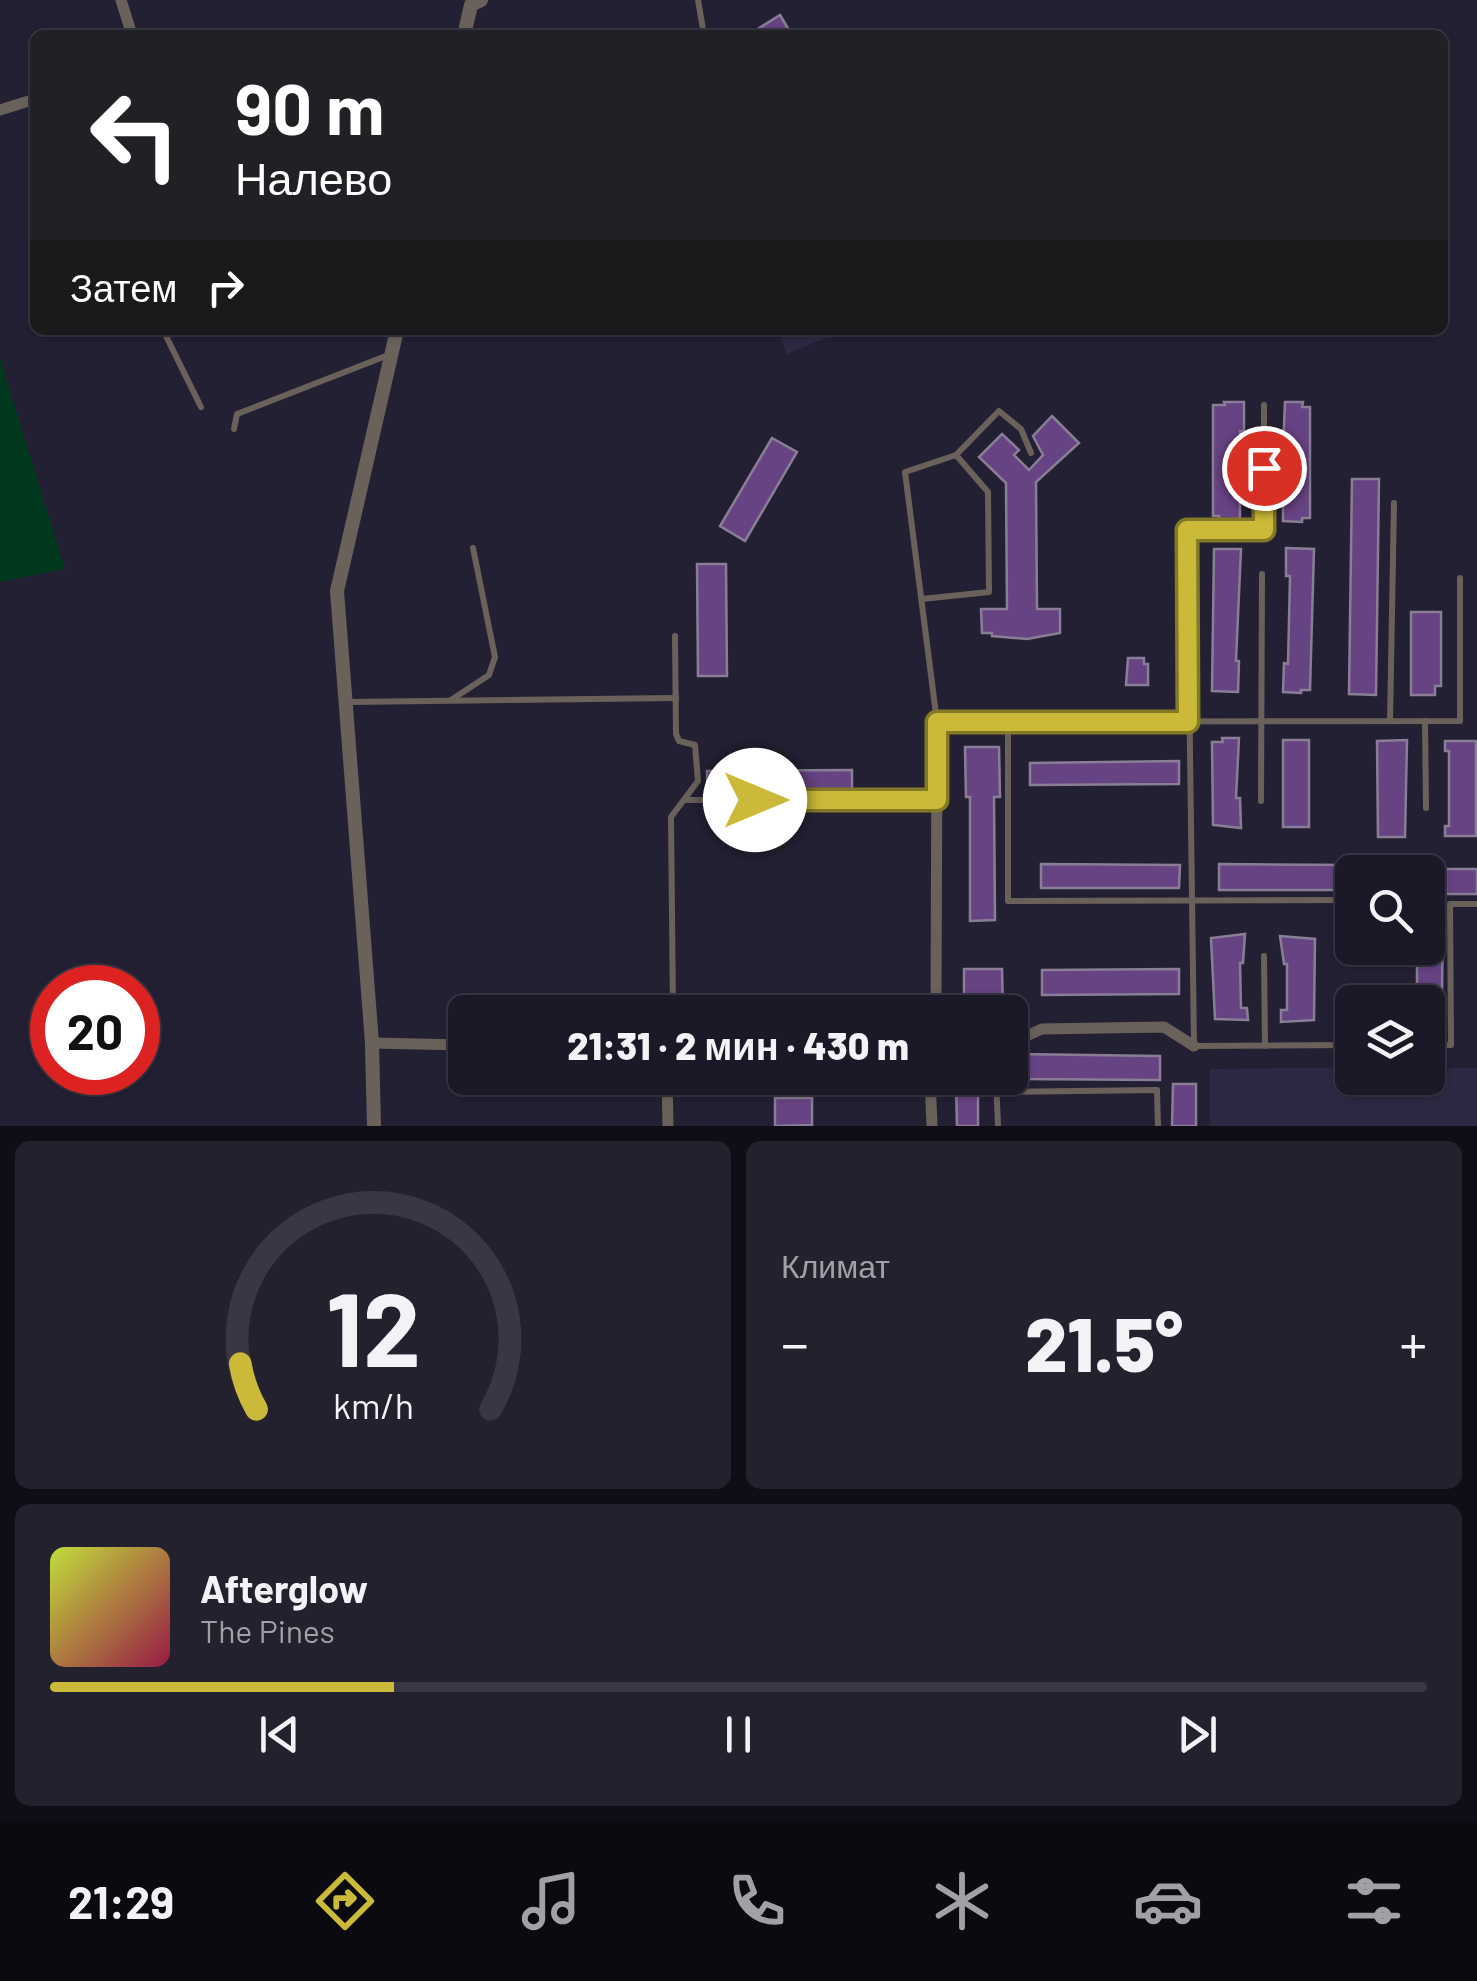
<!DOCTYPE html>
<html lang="ru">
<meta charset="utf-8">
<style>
body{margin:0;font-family:Barlow,sans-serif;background:#24212f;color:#f1f3f6;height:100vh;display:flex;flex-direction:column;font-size:38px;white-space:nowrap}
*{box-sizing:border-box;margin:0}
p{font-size:32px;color:#a0a0a7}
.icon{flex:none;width:55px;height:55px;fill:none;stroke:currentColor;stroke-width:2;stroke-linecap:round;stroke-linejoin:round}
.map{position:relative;height:1126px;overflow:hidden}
.drawer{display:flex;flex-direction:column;gap:15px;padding:15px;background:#0f0d15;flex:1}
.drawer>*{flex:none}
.hud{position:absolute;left:30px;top:30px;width:1418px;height:305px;border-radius:15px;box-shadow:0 2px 8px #0004,0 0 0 2px #393744;background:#202124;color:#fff;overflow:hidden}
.buttons{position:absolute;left:1335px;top:855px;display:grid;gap:20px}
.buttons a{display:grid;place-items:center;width:110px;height:110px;border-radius:15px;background:#1b1827;box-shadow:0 2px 8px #0004,0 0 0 2px #393744;font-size:50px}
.speed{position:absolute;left:30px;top:965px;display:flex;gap:20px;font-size:50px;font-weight:700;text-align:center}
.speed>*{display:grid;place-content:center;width:130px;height:130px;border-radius:50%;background:#1b1827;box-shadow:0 2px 8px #0004,0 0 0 2px #393744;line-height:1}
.speed .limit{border:15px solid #d22;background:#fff;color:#111}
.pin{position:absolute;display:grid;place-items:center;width:85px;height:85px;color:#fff;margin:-42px;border:5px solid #fff;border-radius:50%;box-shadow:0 2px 10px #0007}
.me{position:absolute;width:110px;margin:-55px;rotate:90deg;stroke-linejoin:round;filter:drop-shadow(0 0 8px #0008)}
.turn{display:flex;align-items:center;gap:35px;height:210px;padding:0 40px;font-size:45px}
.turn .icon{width:130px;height:130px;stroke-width:2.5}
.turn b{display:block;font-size:70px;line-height:85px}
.then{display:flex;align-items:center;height:95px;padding:0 40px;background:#0003;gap:20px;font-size:38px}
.big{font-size:75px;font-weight:800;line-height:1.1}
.drawer .card{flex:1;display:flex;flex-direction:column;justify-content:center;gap:15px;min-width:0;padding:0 35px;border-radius:15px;background:#24212f}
.drawer .dial{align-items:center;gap:0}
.dial svg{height:260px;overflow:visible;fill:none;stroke:#393744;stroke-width:7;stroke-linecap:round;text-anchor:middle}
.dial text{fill:#f1f3f6;stroke:none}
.song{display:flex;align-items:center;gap:30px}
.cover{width:120px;height:120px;border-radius:15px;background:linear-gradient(135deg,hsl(70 70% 55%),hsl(340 70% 35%))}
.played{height:10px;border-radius:5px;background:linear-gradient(90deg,#cbba39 25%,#393744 25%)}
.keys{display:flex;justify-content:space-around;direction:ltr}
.heat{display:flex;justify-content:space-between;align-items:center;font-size:55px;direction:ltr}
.drawer .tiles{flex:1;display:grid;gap:15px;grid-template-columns:1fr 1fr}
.card:last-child{grid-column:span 2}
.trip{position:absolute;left:448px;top:995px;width:580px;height:100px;border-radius:15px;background:#1b1827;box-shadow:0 2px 8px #0004,0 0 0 2px #393744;font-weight:800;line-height:100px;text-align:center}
.menu{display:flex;height:160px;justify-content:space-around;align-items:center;background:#0b0a10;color:#a0a0a7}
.menu .icon{width:70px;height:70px}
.menu .current{color:#cbba39}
.menu b{font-size:45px;color:#f1f3f6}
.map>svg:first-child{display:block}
.built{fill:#2d2943}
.green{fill:#00391d}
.building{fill:#664383;stroke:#897e95;stroke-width:2.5}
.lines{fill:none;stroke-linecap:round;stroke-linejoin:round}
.service{stroke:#6a625a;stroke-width:6}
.minor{stroke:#6a625a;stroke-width:11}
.tertiary{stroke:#6a625a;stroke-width:14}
.route-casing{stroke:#847925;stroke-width:25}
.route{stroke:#cbba39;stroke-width:18}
</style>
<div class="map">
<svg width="1477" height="1126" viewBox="0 0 1477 1126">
<rect width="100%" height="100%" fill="#242034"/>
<g class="built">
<path d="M778 330H846L787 354Z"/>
<path d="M1352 1068V1078H1428V1068H1477V1126H1210V1069Z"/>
</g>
<path class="green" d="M0 359 65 569 0 582Z"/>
<g class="building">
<path d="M780 15 792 35H748Z"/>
<path d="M1224 402H1244V431H1240V449H1235L1236 474H1240V520H1219V516H1213V405H1225Z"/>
<path d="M1285 402H1303L1302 407H1310V518H1302V522L1283 521V474H1289V450H1283Z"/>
<path d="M1052 416 1079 443 1036 482 1037 609H1060V633L1027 639 992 636V633H982L981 609H1007L1006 483 979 457 1002 434 1019 450 1014 455 1029 470 1043 455 1033 436Z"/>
<path d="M772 438 797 452 745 541 720 526Z"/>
<path d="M1352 479H1379L1376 695 1349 694Z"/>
<path d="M1286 548 1314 549 1310 690H1301V693L1283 692 1284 663 1288 664 1290 576H1286Z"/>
<path d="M1214 549H1241L1236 661H1239L1238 692 1212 691Z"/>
<path d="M697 564H726L727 676H698Z"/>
<path d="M1411 612H1441V686H1435V695H1411Z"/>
<path d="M1128 658H1144V664H1148V685H1126Z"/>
<path d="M1222 738H1239L1236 798H1240L1241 828 1213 825 1212 742H1223Z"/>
<rect x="1283" y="740" width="26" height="87"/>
<path d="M1407 740 1405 837H1378L1377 741Z"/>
<path d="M1445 741H1476V836H1445V826H1449V751H1445Z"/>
<path d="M965 747H999L1000 797H994L995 920 970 921V797H966Z"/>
<path d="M1179 761V784L1030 785V763Z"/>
<path d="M852 770V793H707V771Z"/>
<path d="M1041 864 1180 865 1179 888H1041Z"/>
<path d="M1219 864 1352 865V890H1219Z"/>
<rect x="1446" y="869" width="31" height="25"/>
<path d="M1428 903H1443L1442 994H1417V948H1428Z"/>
<path d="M1245 934 1243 963H1240L1241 1008H1247L1248 1020 1215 1019 1211 938Z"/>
<path d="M1280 936 1315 939 1314 1020 1281 1022V1010H1287V964H1284Z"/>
<path d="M964 969H1002L1003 1012H964Z"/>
<path d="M1179 969V994L1042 995V970Z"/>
<path d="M1013 1054 1160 1056V1080L1013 1079Z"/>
<path d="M956 1083H978V1126H957Z"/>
<path d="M1173 1084H1196V1126H1172Z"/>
<path d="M775 1098H812V1125L775 1126Z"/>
</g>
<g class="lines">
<g class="service">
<path d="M698 0 704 35"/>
<path d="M163 330 201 407"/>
<path d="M1264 405V531L1187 530 1194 1046 1352 1045"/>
<path d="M234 429 237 414 391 354"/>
<path d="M1031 453 1021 429 999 411 956 455 905 472 937 722 1460 721V578"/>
<path d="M922 599 989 592 988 492 956 455"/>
<path d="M451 700 489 675 495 657 473 548"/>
<path d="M347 702 676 698"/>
<path d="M1008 721V901L1352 900"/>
<path d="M1390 721 1394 503"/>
<path d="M1425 721 1426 808"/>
<path d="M687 800H936"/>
<path d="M1261 801 1262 574"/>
<path d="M1264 956 1265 1046"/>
<path d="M1341 992 1342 1045"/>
<path d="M673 1012 671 817 698 781 695 745 679 741 676 734 675 636"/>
<path d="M1428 1045H1451L1450 904H1477"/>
<path d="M996 1078 998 1126"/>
<path d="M998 1092 1157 1090 1158 1126"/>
</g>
<g class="minor">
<path d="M121 0 132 35"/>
<path d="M0 110 35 99"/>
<path d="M936 1012 937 722"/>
<path d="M372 1043 465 1045"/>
<path d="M1010 1043 1042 1029 1164 1027 1194 1046"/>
<path d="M667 1078 668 1126"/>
<path d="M930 1078 932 1126"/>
</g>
<g class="tertiary">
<path d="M464 35 471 5 481 0"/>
<path d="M374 1126 372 1043 337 591 397 330"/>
</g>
</g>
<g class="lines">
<defs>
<path id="route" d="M755 800H937V722H1188L1187 530H1264V468"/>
</defs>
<use href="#route" class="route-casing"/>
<use href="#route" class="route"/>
</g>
</svg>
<div class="buttons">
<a><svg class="icon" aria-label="search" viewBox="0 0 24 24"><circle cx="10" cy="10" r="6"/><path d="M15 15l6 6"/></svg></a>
<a><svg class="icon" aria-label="layers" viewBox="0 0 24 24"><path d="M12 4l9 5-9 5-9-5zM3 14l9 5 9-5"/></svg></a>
</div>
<div class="speed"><div class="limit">20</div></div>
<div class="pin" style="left:1264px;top:468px;background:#d93025"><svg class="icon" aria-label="arrive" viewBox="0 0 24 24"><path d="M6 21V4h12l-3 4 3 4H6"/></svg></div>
<svg class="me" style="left:755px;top:800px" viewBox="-20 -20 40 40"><circle r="19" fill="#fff"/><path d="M0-13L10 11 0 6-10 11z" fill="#cbba39"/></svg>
<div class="trip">21:31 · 2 мин · 430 m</div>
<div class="hud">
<div class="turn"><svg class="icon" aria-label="left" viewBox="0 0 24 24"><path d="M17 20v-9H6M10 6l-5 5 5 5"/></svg><div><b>90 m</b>Налево</div></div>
<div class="then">Затем<svg class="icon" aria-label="right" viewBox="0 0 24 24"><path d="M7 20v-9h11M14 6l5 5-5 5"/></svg></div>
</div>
</div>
<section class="drawer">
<div class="tiles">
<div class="card dial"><svg viewBox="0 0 100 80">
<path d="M14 69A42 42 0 1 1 86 69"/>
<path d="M14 69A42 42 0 0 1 9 55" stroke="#cbba39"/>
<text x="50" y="56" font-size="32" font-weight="700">12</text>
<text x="50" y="72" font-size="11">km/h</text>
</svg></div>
<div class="card"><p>Климат</p>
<div class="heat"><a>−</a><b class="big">21.5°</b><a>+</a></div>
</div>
<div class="card">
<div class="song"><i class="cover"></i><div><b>Afterglow</b><p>The Pines</p></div></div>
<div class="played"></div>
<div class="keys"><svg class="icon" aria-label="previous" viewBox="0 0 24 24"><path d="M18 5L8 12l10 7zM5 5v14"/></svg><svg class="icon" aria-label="pause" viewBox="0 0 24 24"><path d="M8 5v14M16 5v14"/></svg><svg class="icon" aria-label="next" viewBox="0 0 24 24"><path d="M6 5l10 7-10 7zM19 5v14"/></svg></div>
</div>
</div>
</section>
<nav class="menu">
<b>21:29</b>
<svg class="icon current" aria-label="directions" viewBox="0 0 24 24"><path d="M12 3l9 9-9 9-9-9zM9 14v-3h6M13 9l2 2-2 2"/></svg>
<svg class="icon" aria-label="music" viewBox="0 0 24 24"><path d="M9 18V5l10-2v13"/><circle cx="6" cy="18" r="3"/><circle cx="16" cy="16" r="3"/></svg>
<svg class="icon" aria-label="phone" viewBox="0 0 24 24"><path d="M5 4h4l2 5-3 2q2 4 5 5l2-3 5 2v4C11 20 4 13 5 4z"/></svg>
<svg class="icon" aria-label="climate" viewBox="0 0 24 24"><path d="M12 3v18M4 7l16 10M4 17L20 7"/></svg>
<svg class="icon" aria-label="car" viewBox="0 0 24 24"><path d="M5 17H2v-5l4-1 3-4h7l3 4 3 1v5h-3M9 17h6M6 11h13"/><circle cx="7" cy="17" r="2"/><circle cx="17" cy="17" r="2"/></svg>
<svg class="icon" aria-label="filters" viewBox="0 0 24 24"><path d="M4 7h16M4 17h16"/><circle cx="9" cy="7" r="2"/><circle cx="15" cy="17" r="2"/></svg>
</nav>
